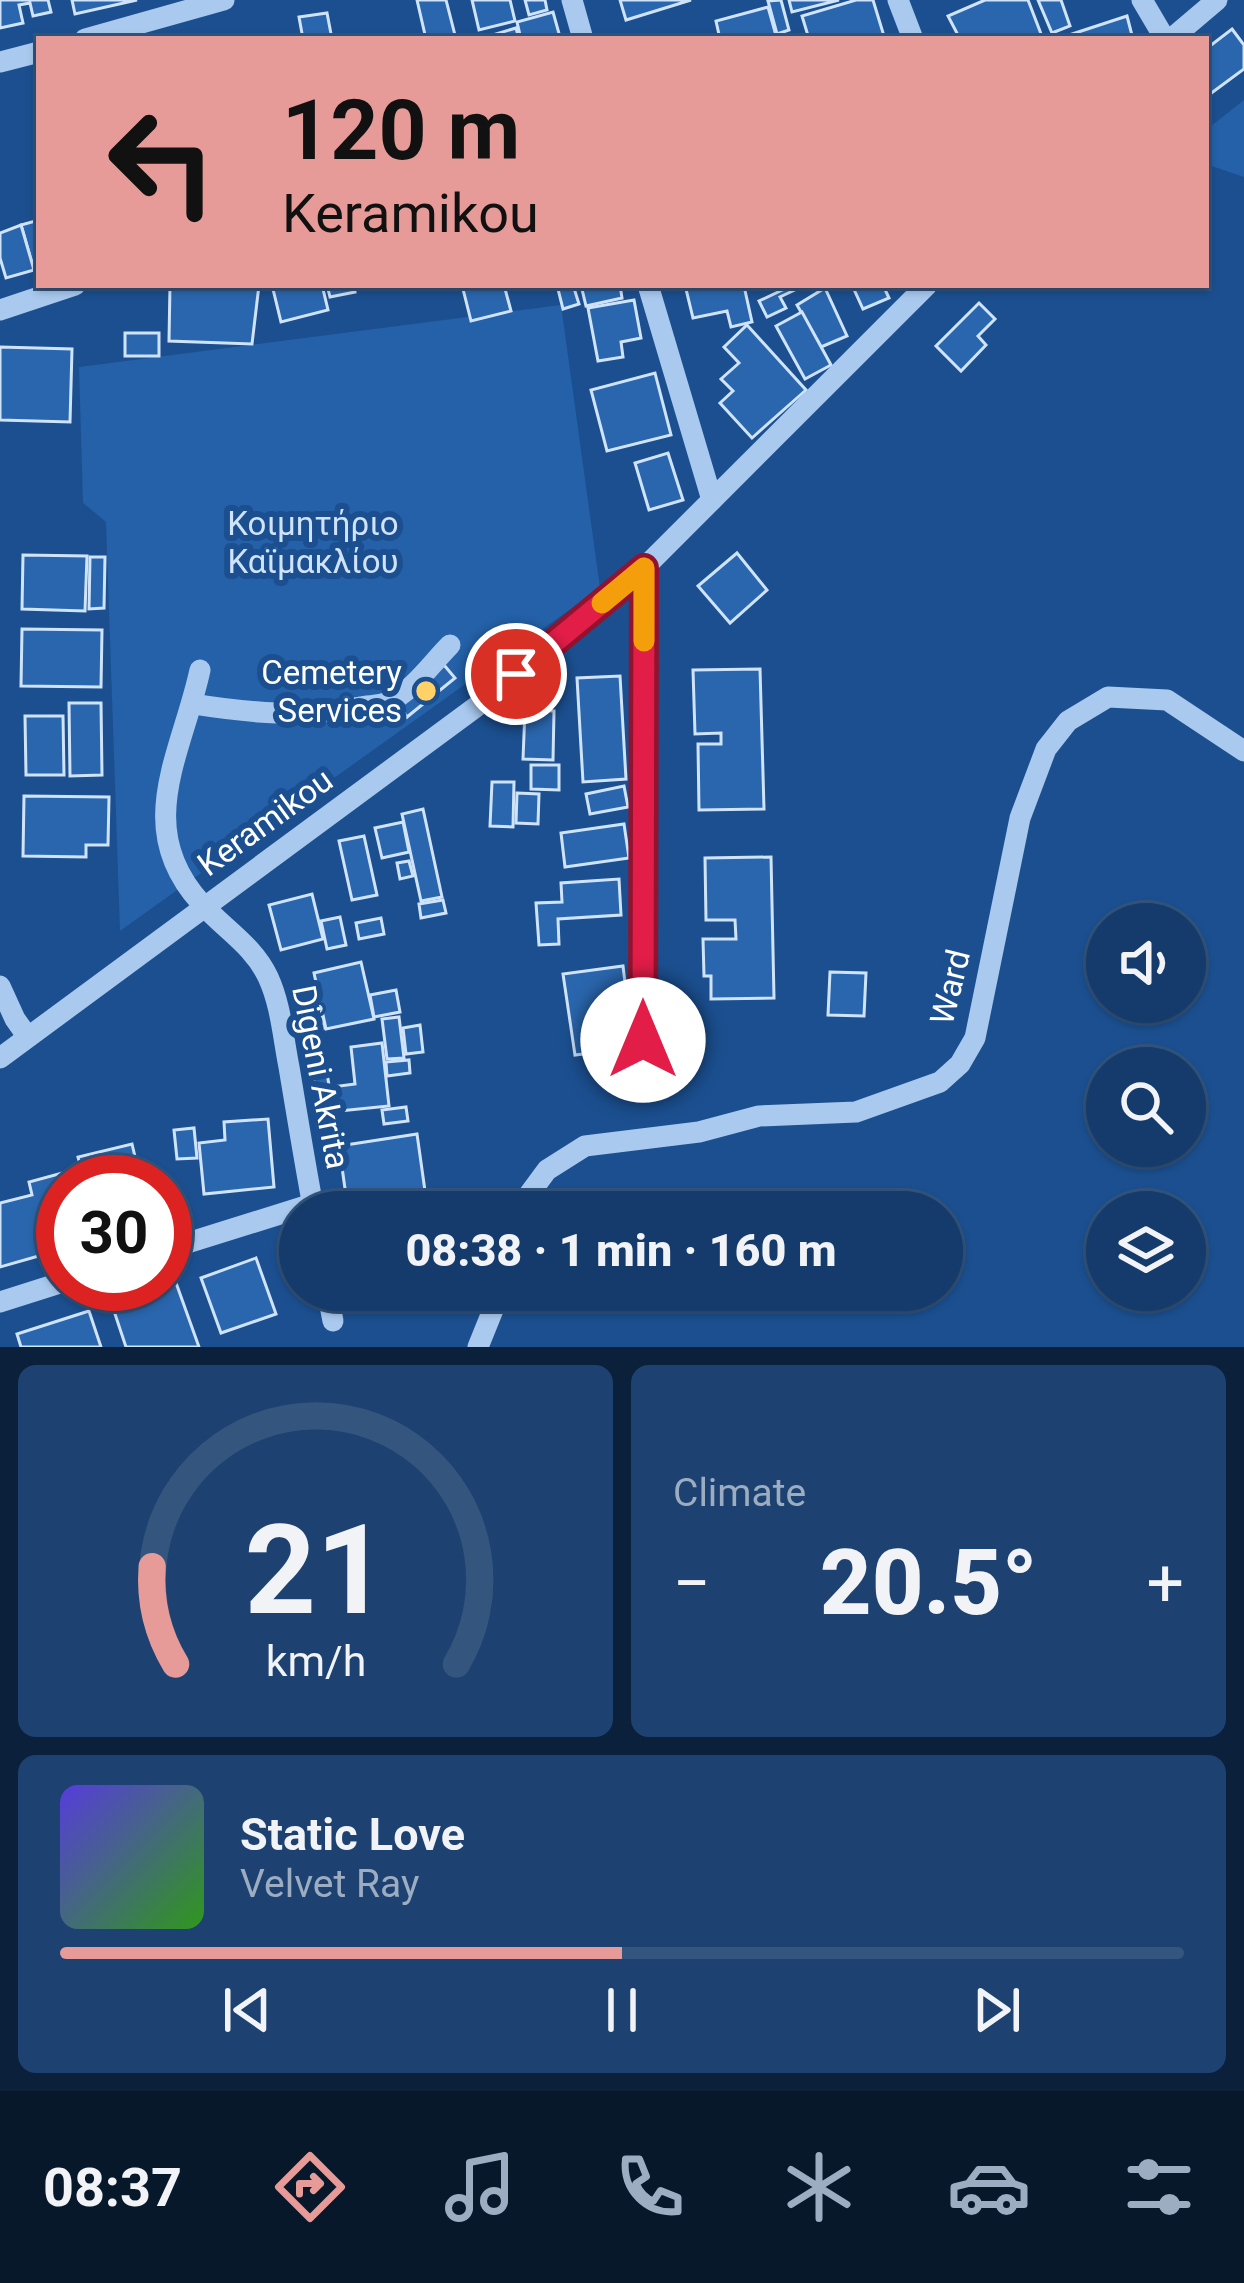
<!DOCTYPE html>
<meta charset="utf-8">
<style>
body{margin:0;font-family:Roboto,sans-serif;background:#1d4271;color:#f1f3f6;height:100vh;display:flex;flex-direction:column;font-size:45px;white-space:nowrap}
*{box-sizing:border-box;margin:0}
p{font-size:39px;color:#9dadc1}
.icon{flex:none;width:66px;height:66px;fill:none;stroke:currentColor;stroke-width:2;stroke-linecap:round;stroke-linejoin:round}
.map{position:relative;height:1347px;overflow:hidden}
.details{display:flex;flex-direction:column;gap:18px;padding:18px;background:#0b203b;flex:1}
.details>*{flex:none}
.guide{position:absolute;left:36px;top:36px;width:1173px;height:252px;border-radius:0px;box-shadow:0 3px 9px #0004,0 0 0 3px #33557e;background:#e69b98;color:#111;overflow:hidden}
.buttons{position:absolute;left:1086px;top:903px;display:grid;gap:24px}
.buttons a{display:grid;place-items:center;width:120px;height:120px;border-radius:50%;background:#143b6b;box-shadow:0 3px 9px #0004,0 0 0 3px #33557e;font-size:60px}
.speed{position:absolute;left:36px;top:1155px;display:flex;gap:24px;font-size:60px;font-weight:700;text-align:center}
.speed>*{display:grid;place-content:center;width:156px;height:156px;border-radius:50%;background:#143b6b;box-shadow:0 3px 9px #0004,0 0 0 3px #33557e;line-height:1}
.speed .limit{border:18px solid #d22;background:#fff;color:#111}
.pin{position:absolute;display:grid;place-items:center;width:102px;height:102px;color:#fff;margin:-51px;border:6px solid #fff;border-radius:50%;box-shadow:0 3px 12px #0007}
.me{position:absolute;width:132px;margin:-66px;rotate:0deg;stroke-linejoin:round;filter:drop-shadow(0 0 9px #0008)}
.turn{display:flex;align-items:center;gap:42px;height:252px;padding:0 48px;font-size:54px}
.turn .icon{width:156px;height:156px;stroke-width:2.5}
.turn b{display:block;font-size:84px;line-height:102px}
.big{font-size:90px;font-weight:800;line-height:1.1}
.details .tile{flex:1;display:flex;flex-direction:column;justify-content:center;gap:18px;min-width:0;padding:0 42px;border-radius:18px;background:#1d4271}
.details .dial{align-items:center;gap:0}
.dial svg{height:312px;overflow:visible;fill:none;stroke:#33557e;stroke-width:7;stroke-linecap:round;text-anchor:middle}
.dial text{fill:#f1f3f6;stroke:none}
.song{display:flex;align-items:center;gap:36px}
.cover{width:144px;height:144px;border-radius:18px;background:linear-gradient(135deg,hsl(250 70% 55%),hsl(110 70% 35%))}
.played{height:12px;border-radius:6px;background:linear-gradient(90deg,#e69b98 50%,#33557e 50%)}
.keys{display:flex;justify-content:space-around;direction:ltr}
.heat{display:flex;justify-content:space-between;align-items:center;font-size:66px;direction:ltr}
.details .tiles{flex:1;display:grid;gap:18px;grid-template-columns:1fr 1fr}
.tile:last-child{grid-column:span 2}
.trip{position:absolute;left:279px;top:1191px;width:684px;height:120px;border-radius:60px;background:#143b6b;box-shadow:0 3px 9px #0004,0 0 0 3px #33557e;font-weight:800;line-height:120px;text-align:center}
.dock{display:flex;height:192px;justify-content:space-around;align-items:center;background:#08182b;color:#9dadc1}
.dock .icon{width:84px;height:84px}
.dock .selected{color:#e69b98}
.dock b{font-size:54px;color:#f1f3f6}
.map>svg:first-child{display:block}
.green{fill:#2461a8}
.building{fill:#2a66ad;stroke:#cfe3fa;stroke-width:3}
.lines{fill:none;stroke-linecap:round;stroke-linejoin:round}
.minor{stroke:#a9c9ee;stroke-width:21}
.route-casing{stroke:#92132f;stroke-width:30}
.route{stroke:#e11d48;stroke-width:21}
.slow{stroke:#f59e0b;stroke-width:21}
.poi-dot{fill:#ffd166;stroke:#1b4f8f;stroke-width:4.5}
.labels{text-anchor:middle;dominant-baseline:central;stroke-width:12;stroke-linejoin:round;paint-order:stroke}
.park-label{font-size:33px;fill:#cfe3fa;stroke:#1b4f8f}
.poi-label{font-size:33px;fill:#fff;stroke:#1b4f8f;text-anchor:end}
.street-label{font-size:33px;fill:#fff;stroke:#1b4f8f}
</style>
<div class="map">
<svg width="1244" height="1347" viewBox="0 0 1244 1347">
<rect width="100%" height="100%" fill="#1b4f8f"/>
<g class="green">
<path d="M1244 100V177L1206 164V130Z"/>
<path d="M561 305 600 588 120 931 106 522 83 503 79 367Z"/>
</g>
<g class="building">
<path d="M0 0H48L51 12 33 16 30 3 19 5 23 23 0 28Z"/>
<path d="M72 0H137L75 14Z"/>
<path d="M417 0H446L456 39H426Z"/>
<path d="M472 0H510L515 21 479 30Z"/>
<path d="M525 0H545L547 10 529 15Z"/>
<path d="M620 0H691L626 20Z"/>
<path d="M781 0 789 30 777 34 768 1Z"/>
<path d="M789 0H839L792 12Z"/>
<path d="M856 0H873L884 36 809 39 802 16Z"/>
<path d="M985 0H1028L1043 39H960L948 16Z"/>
<path d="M1038 0H1061L1070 26 1052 33Z"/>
<path d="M768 7 777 39H720L716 21Z"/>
<path d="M553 12 560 37 521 39 517 22Z"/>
<path d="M327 13 332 39H303L299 17Z"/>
<path d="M1127 16 1133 39H1067L1066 36Z"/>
<path d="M516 28 519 39H498L496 34Z"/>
<path d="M1232 29 1244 45V69L1206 97V49Z"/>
<path d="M39 220V269L34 270 21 225Z"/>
<path d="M21 225 34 270 6 278 0 258V233Z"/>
<path d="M170 285H259L252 344 169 341Z"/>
<path d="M272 285H322L328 310 281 322Z"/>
<path d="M327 285H354L355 292 330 297Z"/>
<path d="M462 285H504L511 311 471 321Z"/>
<path d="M557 285H573L579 304 563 309Z"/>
<path d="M581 285H620L622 298 586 306Z"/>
<path d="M685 285H750L744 286 752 322 731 327 727 311 693 318Z"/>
<path d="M793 285 801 287 780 297 786 308 767 317 759 301Z"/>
<path d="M852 285H883L889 298 863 309Z"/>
<path d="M825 288 847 336 821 347 797 305Z"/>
<path d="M634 300 641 338 621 342 623 357 598 361 588 308Z"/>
<path d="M979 303 995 319 978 336 986 345 961 371 936 346Z"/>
<path d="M802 312 831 365 805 379 776 326Z"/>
<path d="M747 325 806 390 752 438 720 403 733 391 721 379 739 363 724 347Z"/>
<rect x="125" y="333" width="34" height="23"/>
<path d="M0 347 72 349 70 422 0 420Z"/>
<path d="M655 373 671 435 607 451 591 390Z"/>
<path d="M668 453 683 500 649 510 635 463Z"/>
<path d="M737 553 767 590 730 623 698 586Z"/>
<path d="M23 555 87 556 85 611 22 609Z"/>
<path d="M90 557H105L104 608 89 609Z"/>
<path d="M22 629 102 630 101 687 21 686Z"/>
<path d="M444 665 455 678 407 717 396 703Z"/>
<path d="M760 669 764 809 699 810 698 744H721V733L695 734 693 670Z"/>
<path d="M620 676 626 779 583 782 577 678Z"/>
<path d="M69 703H101L102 775 70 776Z"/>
<path d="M525 710 554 711 553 760 523 759Z"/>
<path d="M25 716H63L64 775H26Z"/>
<path d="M531 765H559V790L531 789Z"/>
<path d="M492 782H514L513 827 490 826Z"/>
<path d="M624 786 628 807 590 814 586 794Z"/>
<path d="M517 793 539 794 538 824 516 823Z"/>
<path d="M24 796 109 797 108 845H86V857L23 856Z"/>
<path d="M423 809 442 897 421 901 402 814Z"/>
<path d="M403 822 409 852 382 858 375 828Z"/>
<path d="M624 824 629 858 565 867 561 833Z"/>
<path d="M364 836 377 895 352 900 339 841Z"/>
<path d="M771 857 774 998 711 999V976H704L703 939H736L735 920H706L705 858Z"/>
<path d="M409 861 413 876 400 879 397 863Z"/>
<path d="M619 879 621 915 558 919 559 944 539 945 536 903 562 902 561 883Z"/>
<path d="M312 894 323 939 281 950 269 905Z"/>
<path d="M443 900 446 913 421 918 419 904Z"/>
<path d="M340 917 346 945 327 949 321 921Z"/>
<path d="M381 918 384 934 359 939 356 923Z"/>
<path d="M361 962 374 1019 326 1029 314 973Z"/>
<path d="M623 966 633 1048 575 1055 563 974Z"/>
<path d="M830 972 866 973 864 1016 828 1015Z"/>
<path d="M396 990 400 1012 374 1017 370 995Z"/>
<path d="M319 1001 324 1028 304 1031 299 1005Z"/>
<path d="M399 1017 404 1058 387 1059 382 1019Z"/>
<path d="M420 1025 423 1052 406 1054 403 1028Z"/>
<path d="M382 1043 389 1106 319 1113 317 1089 355 1084 351 1047Z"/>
<path d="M324 1056 329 1085 315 1087 310 1058Z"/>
<path d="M409 1060 410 1073 387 1076 386 1062Z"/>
<path d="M406 1107 408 1121 384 1124 382 1110Z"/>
<path d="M268 1119 274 1187 204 1194 199 1143 225 1140 224 1122Z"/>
<path d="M194 1128 197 1158 177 1159 174 1130Z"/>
<path d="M417 1134 426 1198 348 1210 339 1146Z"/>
<path d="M132 1144 141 1182H88L83 1177 78 1157Z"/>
<path d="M73 1170 77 1182H63V1249L0 1267V1203L32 1195 29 1182Z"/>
<path d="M256 1258 276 1314 221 1333 201 1278Z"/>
<path d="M175 1280 199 1347H126L111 1302Z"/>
<path d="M357 1290H416L418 1300 362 1312Z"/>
<path d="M418 1290H433L436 1309 422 1312Z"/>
<path d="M89 1311 101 1347H21L17 1334Z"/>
</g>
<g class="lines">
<g class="minor">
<path d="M572 0 583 39"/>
<path d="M898 0 913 39"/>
<path d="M1142 0 1165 39"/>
<path d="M85 39 224 0"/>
<path d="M1171 39 1217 0"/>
<path d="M0 62 39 52"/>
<path d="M648 285 712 500"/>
<path d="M0 310 75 285"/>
<path d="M200 670C182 754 132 827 201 903 224 929 253 945 268 977 281 1005 283 1037 289 1067 297 1115 305 1164 314 1212"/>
<path d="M193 704C250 713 304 718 360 707 369 705 380 706 388 702 412 692 432 663 450 645"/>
<path d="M0 986 15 1019 27 1036"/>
<path d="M643 1040 644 568"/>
<path d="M0 1058 484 701 644 568 927 285"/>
<path d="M516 1212 547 1170 585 1146 699 1132 759 1116 856 1112 940 1082 960 1064 975 1038 1020 818 1046 749 1068 721 1108 697 1167 700 1244 751"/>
<path d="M165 1250 312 1204"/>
<path d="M327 1290 333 1321"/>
<path d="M0 1302 63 1282"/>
<path d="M478 1347 501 1290"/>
</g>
</g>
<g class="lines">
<defs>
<path id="route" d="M516 674 644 568 643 1040"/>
</defs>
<use href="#route" class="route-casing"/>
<use href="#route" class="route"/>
<path class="slow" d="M602 603 644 568V641"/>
</g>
<circle class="poi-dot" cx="426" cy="691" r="12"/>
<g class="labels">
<g class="park-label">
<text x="313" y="523">Κοιμητήριο<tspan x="313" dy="38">Καϊμακλίου</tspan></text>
</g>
<g class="poi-label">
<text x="402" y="672">Cemetery<tspan x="402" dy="38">Services</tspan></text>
</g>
<g class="street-label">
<text transform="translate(265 822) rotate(-36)">Keramikou</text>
<text transform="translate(950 987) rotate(-76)">Ward</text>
<text transform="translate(321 1077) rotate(79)">Digeni Akrita</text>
</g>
</g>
</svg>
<div class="buttons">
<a><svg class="icon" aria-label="sound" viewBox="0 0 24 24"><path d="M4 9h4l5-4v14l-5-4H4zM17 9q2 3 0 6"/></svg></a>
<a><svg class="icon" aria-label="search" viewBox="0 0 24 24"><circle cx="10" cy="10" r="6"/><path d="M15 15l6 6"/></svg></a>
<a><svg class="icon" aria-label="layers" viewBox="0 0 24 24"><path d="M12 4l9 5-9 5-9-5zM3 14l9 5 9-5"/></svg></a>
</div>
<div class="speed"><div class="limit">30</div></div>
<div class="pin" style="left:516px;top:674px;background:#d93025"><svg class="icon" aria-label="arrive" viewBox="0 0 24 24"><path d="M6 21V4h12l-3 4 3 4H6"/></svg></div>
<svg class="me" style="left:643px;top:1040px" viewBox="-20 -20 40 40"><circle r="19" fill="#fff"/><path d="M0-13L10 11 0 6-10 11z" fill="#e11d48"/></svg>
<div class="trip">08:38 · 1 min · 160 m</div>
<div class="guide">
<div class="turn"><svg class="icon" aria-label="left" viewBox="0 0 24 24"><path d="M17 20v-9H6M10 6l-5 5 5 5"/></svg><div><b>120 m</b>Keramikou</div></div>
</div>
</div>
<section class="details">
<div class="tiles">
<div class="tile dial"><svg viewBox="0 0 100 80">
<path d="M14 69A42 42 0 1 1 86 69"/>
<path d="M14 69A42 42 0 0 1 8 44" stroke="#e69b98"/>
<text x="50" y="56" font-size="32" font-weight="700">21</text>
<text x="50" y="72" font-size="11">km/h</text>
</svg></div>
<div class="tile"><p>Climate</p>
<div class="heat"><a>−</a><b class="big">20.5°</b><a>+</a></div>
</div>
<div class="tile">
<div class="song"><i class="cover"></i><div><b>Static Love</b><p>Velvet Ray</p></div></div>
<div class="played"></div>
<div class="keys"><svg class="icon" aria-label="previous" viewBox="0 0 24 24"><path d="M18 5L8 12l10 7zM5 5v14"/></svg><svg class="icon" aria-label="pause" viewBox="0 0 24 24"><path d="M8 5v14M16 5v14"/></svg><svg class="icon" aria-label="next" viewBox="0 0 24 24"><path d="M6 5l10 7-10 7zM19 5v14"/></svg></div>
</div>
</div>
</section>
<nav class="dock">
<b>08:37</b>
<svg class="icon selected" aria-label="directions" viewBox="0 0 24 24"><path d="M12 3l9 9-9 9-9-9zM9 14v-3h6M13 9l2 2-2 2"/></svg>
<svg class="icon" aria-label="music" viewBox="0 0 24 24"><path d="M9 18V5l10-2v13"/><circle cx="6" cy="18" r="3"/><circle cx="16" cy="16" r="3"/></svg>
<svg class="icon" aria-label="phone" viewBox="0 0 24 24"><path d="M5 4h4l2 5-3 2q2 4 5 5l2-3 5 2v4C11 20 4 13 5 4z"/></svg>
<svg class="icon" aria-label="climate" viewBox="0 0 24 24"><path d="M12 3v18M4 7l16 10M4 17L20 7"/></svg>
<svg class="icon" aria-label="car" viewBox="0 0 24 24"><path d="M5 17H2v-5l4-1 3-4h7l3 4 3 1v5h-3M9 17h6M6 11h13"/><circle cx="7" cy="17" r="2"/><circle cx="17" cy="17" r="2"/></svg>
<svg class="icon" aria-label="filters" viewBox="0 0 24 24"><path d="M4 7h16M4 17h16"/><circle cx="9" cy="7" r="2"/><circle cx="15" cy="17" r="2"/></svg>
</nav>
